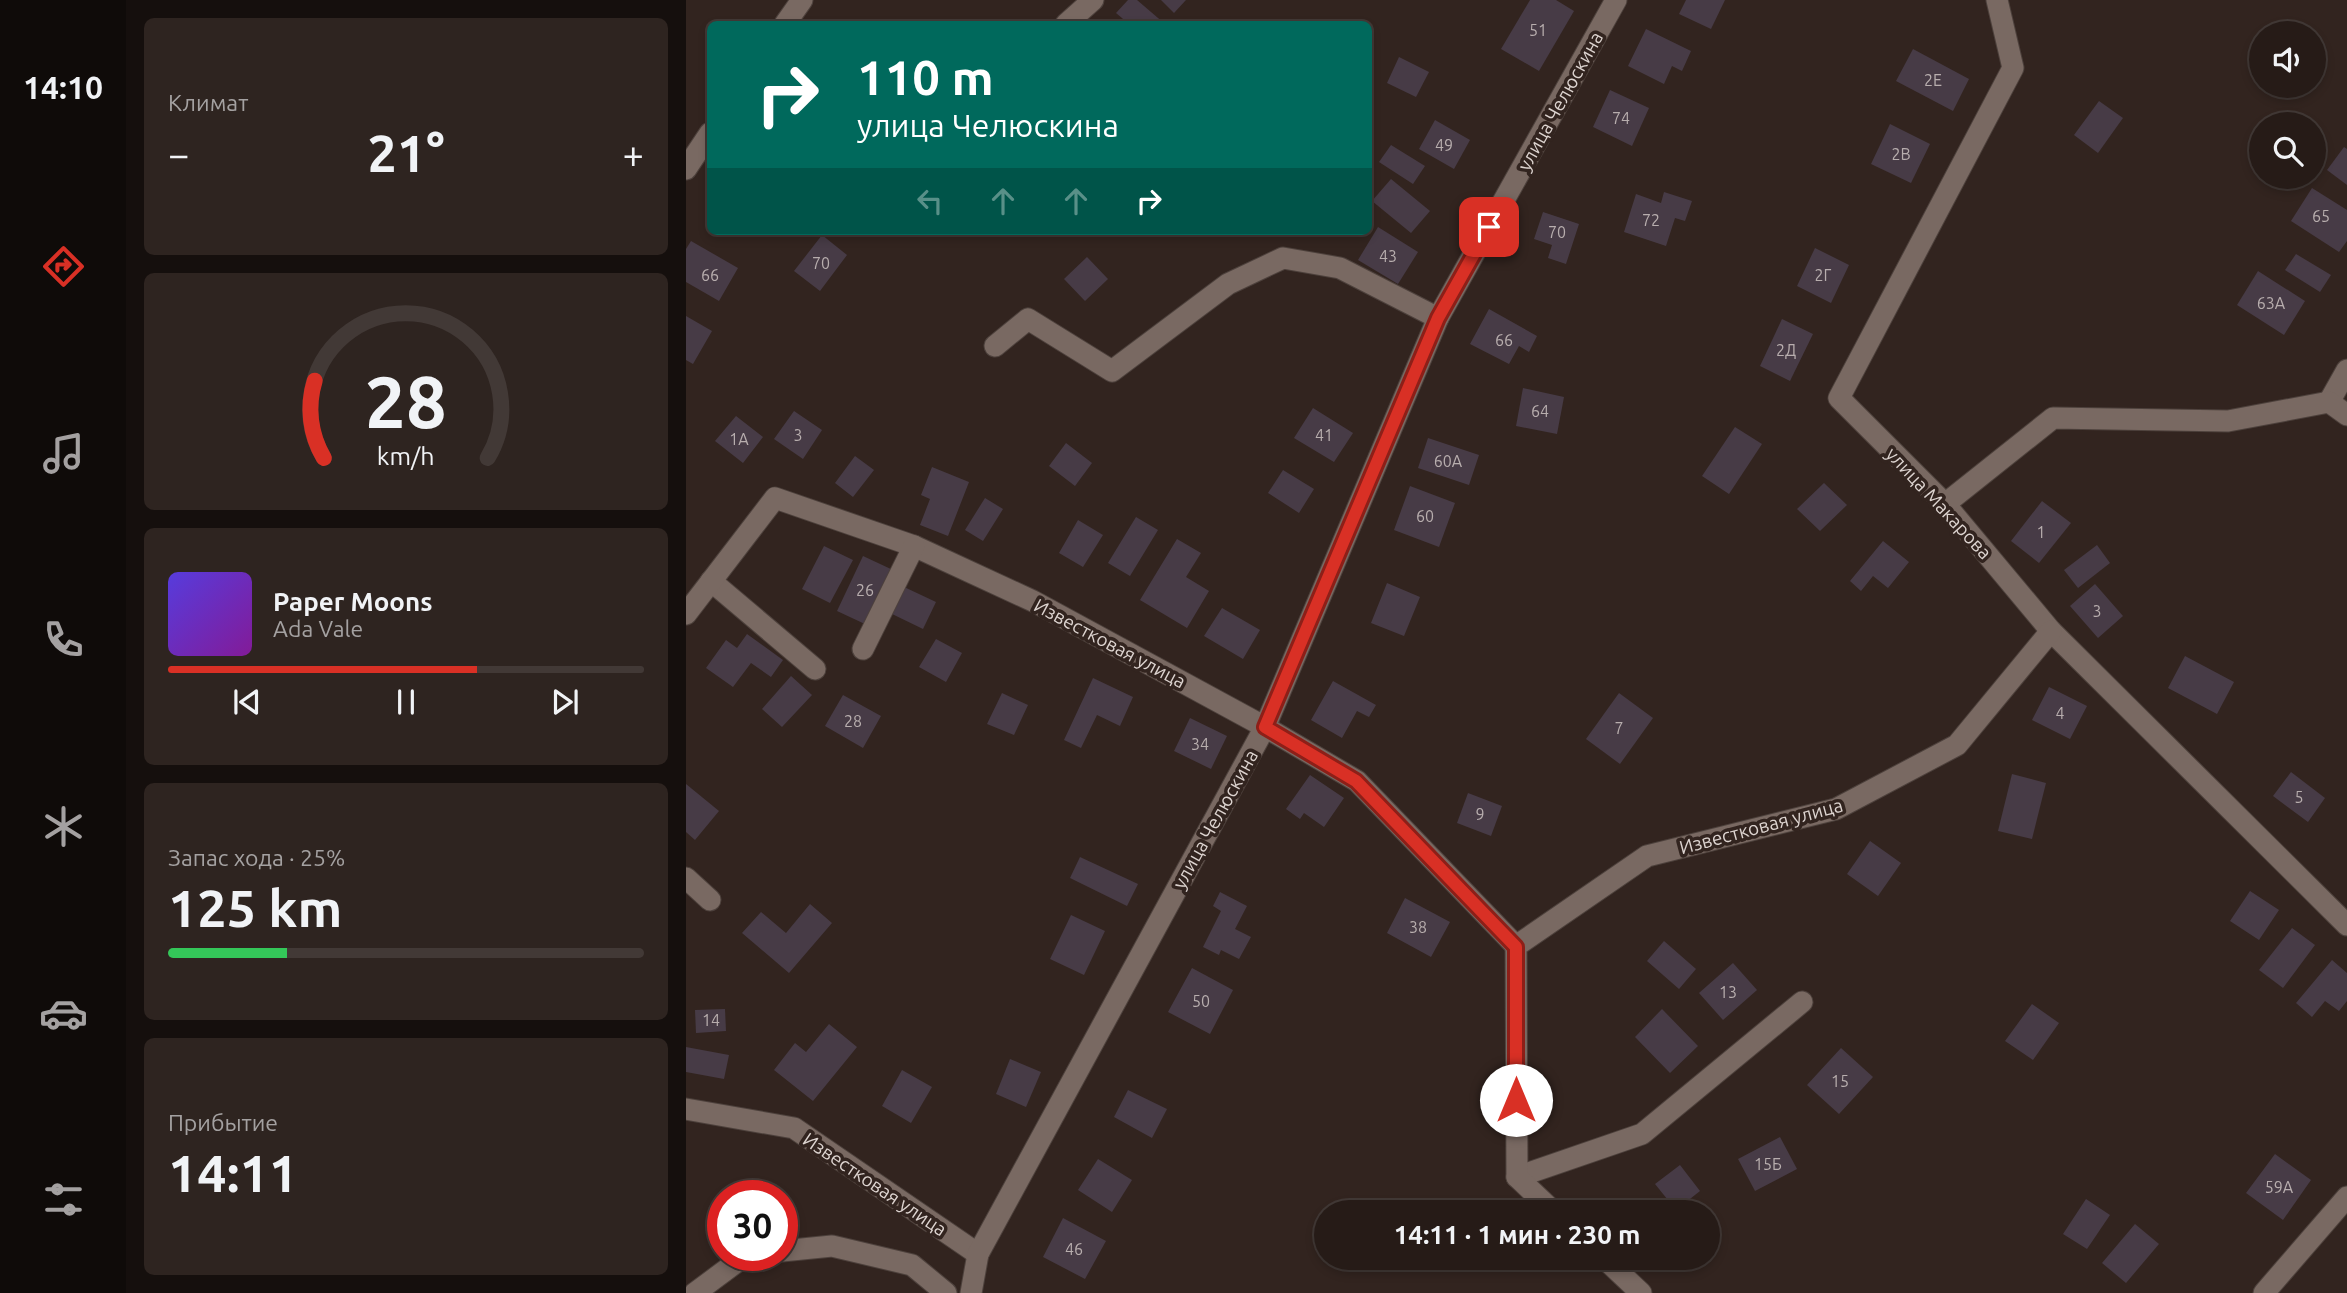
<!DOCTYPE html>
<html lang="ru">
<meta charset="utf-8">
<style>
body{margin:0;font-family:Ubuntu,sans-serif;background:#2e2420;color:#f1f3f6;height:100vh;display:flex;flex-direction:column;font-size:26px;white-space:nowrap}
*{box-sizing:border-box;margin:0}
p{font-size:23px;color:#a4a1a1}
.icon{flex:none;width:38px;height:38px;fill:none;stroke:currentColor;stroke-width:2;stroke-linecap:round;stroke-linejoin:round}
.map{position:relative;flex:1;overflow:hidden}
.panel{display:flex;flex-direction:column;gap:18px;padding:18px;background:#150f0d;width:560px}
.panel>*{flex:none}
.top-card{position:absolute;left:21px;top:21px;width:665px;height:214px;border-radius:10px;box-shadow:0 4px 10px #0003,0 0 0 2px #423936;background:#00695c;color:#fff;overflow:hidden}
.fabs{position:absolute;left:1563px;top:21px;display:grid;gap:14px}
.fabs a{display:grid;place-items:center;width:77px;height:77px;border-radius:50%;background:#261b17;box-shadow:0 4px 10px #0003,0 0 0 2px #423936;font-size:35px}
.speed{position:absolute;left:21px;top:1180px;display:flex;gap:14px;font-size:35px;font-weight:700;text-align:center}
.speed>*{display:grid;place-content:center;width:91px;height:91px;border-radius:50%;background:#261b17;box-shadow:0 4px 10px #0003,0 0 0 2px #423936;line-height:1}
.speed .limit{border:10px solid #d22;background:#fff;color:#111}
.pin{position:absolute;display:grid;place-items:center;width:60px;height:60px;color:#fff;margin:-30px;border-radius:14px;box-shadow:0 4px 10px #0006}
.me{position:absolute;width:77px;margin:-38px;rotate:0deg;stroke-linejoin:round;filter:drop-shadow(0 0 5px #0008)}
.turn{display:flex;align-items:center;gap:24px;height:147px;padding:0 35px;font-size:32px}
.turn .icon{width:91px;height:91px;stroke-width:2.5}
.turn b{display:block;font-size:49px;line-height:60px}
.lanes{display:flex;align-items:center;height:66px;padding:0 35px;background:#0003;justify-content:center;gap:35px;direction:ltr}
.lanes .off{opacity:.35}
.big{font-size:52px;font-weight:600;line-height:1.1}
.panel .tile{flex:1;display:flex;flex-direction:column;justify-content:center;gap:10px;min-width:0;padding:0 24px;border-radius:10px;background:#2e2420}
.panel .dial{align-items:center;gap:0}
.dial svg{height:182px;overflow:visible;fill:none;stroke:#423936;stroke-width:7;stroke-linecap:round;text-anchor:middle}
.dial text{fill:#f1f3f6;stroke:none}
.song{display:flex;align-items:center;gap:21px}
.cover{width:84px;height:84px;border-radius:10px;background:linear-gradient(135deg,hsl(250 70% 55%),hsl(290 70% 35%))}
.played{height:7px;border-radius:4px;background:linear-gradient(90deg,#d93025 65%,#423936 65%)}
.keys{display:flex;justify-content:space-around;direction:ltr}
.heat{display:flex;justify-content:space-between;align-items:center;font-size:38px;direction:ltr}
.charge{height:10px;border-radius:5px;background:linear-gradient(90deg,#34c759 25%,#423936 0)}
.trip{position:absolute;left:628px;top:1200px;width:406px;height:70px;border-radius:35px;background:#261b17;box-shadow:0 4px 10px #0003,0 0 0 2px #423936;font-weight:600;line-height:70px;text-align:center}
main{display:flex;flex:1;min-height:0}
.tabs{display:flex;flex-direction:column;width:126px;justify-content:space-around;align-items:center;background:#0f0b09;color:#a4a1a1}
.tabs .icon{width:49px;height:49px}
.tabs .active{color:#d93025}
.tabs b{font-size:32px;color:#f1f3f6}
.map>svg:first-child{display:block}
.building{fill:#473b46}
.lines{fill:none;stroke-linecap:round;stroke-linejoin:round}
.minor-casing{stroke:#4d413c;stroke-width:23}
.minor{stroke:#796962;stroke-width:21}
.route-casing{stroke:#8d1f18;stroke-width:18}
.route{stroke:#d93025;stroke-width:12}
.labels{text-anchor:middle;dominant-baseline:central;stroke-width:7;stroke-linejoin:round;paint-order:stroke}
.number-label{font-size:16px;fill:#b8aeae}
.street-label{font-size:19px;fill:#ddd4d0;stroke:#32241f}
</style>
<main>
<nav class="tabs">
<b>14:10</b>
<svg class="icon active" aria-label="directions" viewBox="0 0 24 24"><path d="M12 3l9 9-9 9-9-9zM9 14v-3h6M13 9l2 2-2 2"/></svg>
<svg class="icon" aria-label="music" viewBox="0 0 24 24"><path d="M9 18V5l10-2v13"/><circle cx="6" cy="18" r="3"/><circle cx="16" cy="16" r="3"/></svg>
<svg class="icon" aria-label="phone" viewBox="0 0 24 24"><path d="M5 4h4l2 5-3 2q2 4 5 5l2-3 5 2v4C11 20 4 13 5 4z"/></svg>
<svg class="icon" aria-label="climate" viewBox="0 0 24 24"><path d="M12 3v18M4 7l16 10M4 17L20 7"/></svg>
<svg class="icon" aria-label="car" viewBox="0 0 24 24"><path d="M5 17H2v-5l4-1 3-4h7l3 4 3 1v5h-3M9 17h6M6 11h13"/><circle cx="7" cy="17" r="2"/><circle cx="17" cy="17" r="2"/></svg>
<svg class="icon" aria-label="filters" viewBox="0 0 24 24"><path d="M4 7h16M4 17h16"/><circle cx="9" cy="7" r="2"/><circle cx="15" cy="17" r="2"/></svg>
</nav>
<section class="panel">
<div class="tile"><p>Климат</p>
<div class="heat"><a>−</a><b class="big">21°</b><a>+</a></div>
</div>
<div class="tile dial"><svg viewBox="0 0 100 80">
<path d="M14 69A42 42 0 1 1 86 69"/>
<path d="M14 69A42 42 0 0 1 10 35" stroke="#d93025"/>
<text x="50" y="56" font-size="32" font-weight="700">28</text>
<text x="50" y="72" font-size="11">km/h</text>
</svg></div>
<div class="tile">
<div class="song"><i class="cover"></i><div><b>Paper Moons</b><p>Ada Vale</p></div></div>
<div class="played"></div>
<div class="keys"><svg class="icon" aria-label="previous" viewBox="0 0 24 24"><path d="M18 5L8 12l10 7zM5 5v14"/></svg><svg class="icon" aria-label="pause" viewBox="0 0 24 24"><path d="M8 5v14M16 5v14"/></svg><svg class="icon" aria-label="next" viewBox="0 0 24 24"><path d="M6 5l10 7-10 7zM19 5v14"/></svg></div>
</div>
<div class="tile"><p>Запас хода · 25%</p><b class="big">125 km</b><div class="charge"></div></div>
<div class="tile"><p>Прибытие</p><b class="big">14:11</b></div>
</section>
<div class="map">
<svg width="1661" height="1293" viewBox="0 0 1661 1293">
<rect width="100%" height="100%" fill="#32241f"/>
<g class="building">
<path d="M442 0H451L479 24H443L430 13Z"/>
<path d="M475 0H500L488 13Z"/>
<path d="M844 0H870L888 11 853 71 815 49Z"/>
<path d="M1000 0H1039L1025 29 993 14Z"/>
<path d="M960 29 1005 51 996 71 986 66 978 84 942 66Z"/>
<path d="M1227 49 1283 79 1267 111 1210 81Z"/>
<path d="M713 57 743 72 730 97 701 83Z"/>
<path d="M924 90 963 108 946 146 907 127Z"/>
<path d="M1413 101 1437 118 1412 153 1388 135Z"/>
<path d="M749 120 784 140 768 169 733 149Z"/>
<path d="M1204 124 1244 144 1225 183 1185 164Z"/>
<path d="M705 145 739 166 727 184 693 162Z"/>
<path d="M1658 147 1661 149V185L1641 170Z"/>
<path d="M705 179 744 211 725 233 686 201Z"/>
<path d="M1626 188 1661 210V241L1653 252 1605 221Z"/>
<path d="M978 192 1006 201 999 221 989 218 980 246 938 232 950 194 975 203Z"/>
<path d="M857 212 893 224 880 264 862 258 866 245 848 239Z"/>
<path d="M692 227 732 252 712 284 672 260Z"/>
<path d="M136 235 161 255 134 291 108 271Z"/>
<path d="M5 241 52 268 33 301 0 282V249Z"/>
<path d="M1129 248 1163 265 1145 303 1111 286Z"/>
<path d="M1610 254 1645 275 1634 292 1599 270Z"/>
<path d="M401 257 422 279 399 301 378 279Z"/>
<path d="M1572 271 1619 301 1598 335 1551 305Z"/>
<path d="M803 309 851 336 843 352 833 346 823 364 784 344Z"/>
<path d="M0 316 26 331 7 364 0 360Z"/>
<path d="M1096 319 1127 334 1104 381 1074 366Z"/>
<path d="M837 388 878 397 871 434 830 426Z"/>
<path d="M627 408 667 433 648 462 608 438Z"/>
<path d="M108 411 136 430 117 459 88 439Z"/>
<path d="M50 416 77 437 57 463 29 441Z"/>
<path d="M1049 427 1076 444 1043 494 1016 476Z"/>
<path d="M742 438 793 455 783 485 732 468Z"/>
<path d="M380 443 406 463 389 486 363 466Z"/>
<path d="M169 456 188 470 167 497 149 483Z"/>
<path d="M246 467 283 482 262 536 234 525 244 499 235 495Z"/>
<path d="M597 470 628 489 613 513 582 493Z"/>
<path d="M1138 483 1161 505 1134 531 1111 509Z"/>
<path d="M724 486 769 503 753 547 708 530Z"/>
<path d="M299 498 317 509 297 541 279 530Z"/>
<path d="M1356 501 1385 523 1353 563 1325 541Z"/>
<path d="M450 517 472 530 444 576 422 563Z"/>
<path d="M392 520 417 535 397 567 373 553Z"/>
<path d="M491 539 515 553 500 577 523 591 501 628 454 600Z"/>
<path d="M1197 541 1223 562 1202 588 1187 576 1175 591 1164 581Z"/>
<path d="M1411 545 1424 563 1392 588 1378 570Z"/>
<path d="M138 546 167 560 144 603 116 589Z"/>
<path d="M177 556 207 570 181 625 151 611Z"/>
<path d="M701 583 734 597 718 636 685 623Z"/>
<path d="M1409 584 1437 616 1412 638 1384 606Z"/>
<path d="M216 586 250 602 237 629 204 613Z"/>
<path d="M536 608 574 630 557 659 518 636Z"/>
<path d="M61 634 97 660 85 677 65 663 47 687 20 668 40 640 51 648Z"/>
<path d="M250 639 276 653 260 682 233 667Z"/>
<path d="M1499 656 1548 682 1531 714 1482 688Z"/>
<path d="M105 676 126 695 96 727 76 709Z"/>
<path d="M407 678 447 697 434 726 411 715 395 748 378 740Z"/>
<path d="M647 681 690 705 683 717 671 711 656 738 625 720Z"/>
<path d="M1363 687 1401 706 1384 739 1346 720Z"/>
<path d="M316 693 342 705 328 735 301 724Z"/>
<path d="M933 693 967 718 934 764 900 739Z"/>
<path d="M157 695 195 716 177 748 139 726Z"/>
<path d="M504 718 541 736 525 769 488 751Z"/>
<path d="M1605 772 1639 798 1622 822 1587 796Z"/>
<path d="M1326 774 1360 783 1346 839 1312 831Z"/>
<path d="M624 775 658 798 638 827 618 813 614 819 600 809Z"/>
<path d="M0 784 33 811 9 840 0 832Z"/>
<path d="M782 793 816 806 805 836 771 823Z"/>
<path d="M1184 841 1215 863 1192 896 1161 874Z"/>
<path d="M394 857 452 884 441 906 384 878Z"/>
<path d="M1564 891 1593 910 1573 940 1544 921Z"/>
<path d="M534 892 561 906 549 929 565 937 553 959 535 950 533 955 517 947 535 911 527 906Z"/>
<path d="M719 898 764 922 745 957 701 933Z"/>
<path d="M124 904 146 923 103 973 56 933 75 912 100 933Z"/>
<path d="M385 915 419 931 398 975 364 959Z"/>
<path d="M1606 928 1629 945 1597 988 1573 970Z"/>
<path d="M978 941 1010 969 993 989 961 961Z"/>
<path d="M1646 960 1661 973V1001L1653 1011 1639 1001 1626 1017 1610 1003Z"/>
<path d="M1047 963 1071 990 1037 1020 1013 993Z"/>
<path d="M506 968 547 990 524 1034 482 1012Z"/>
<path d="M1346 1004 1373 1023 1347 1060 1319 1041Z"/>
<path d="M39 1009 40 1031 10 1033 9 1010Z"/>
<path d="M976 1009 1012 1046 984 1073 949 1037Z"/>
<path d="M143 1024 171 1047 127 1101 88 1070 109 1043 120 1052Z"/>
<path d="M0 1047 43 1055 38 1079 0 1072Z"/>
<path d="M1155 1048 1187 1077 1153 1114 1121 1085Z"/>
<path d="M324 1059 355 1072 340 1107 310 1094Z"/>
<path d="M216 1070 246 1087 225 1123 196 1106Z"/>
<path d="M442 1090 481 1109 466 1138 428 1117Z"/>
<path d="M1094 1137 1111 1169 1069 1191 1052 1159Z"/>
<path d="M1589 1154 1625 1180 1597 1220 1560 1193Z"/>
<path d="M412 1159 446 1180 426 1212 392 1190Z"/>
<path d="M994 1165 1014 1191 990 1210 969 1184Z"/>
<path d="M1400 1199 1424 1215 1401 1249 1377 1234Z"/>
<path d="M377 1218 420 1241 399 1279 357 1257Z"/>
<path d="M1449 1224 1473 1244 1440 1283 1416 1263Z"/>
</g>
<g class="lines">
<defs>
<g id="minor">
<path d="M1311 0 1327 68 1153 398 1259 504 1365 631 1661 925"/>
<path d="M99 24 116 0"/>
<path d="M380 24 407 0"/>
<path d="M0 169 24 133"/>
<path d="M309 346 342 319 426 371 542 284 597 258 654 268 752 318"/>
<path d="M1643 402 1661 370"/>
<path d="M1259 504 1367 418 1542 421 1643 402 1661 415"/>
<path d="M25 581 129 669"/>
<path d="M0 614 89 498 228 546 347 601 579 727 671 781 830 946"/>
<path d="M177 649 228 546"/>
<path d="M0 878 24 900"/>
<path d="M0 1109 108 1128 292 1254"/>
<path d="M831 1177 956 1134 1116 1002"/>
<path d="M869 1213 831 1177 830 946 961 856 1150 809 1271 745 1365 631"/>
<path d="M96 1251 146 1246 226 1265 260 1293"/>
<path d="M918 1258 955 1293"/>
<path d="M9 1293 60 1255H65"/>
<path d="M285 1293 292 1254 579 727 752 318 930 0"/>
<path d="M1578 1293 1661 1197"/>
</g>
</defs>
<use href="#minor" class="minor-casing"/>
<use href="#minor" class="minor"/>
</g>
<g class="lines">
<defs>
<path id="route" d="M803 227 752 318 579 727 670 781 830 947V1100"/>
</defs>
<use href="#route" class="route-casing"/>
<use href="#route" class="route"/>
</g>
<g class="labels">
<g class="number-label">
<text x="852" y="30">51</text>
<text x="1247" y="80">2Е</text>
<text x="935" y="118">74</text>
<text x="758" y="145">49</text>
<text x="1215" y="154">2В</text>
<text x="1635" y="216">65</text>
<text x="965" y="220">72</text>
<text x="871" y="232">70</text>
<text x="702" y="256">43</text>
<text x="135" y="263">70</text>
<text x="24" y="275">66</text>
<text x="1137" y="275">2Г</text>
<text x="1585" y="303">63А</text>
<text x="818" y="340">66</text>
<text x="1100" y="350">2Д</text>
<text x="854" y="411">64</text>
<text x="112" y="435">3</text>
<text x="638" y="435">41</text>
<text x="53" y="439">1А</text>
<text x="762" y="461">60А</text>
<text x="739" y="516">60</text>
<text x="1355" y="532">1</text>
<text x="179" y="590">26</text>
<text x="1411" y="611">3</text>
<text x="1374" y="713">4</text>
<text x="167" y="721">28</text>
<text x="933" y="728">7</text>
<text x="514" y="744">34</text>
<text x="1613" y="797">5</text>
<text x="794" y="814">9</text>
<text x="732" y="927">38</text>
<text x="1042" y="992">13</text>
<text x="515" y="1001">50</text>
<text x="25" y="1020">14</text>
<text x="1154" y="1081">15</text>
<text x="1082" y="1164">15Б</text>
<text x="1593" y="1187">59А</text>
<text x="388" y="1249">46</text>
</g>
<g class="street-label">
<text transform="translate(874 101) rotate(-61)">улица Челюскина</text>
<text transform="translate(1253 503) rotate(47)">улица Макарова</text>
<text transform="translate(424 643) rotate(28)">Известковая улица</text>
<text transform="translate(529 819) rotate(-61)">улица Челюскина</text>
<text transform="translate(1075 826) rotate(-15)">Известковая улица</text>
<text transform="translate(189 1184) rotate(34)">Известковая улица</text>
</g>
</g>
</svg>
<div class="fabs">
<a><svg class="icon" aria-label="sound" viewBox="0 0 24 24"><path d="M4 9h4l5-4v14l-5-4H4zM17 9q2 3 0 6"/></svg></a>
<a><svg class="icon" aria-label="search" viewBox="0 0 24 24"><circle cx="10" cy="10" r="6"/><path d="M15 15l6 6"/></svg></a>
</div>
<div class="speed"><div class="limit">30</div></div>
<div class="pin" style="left:803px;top:227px;background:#d93025"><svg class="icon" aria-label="arrive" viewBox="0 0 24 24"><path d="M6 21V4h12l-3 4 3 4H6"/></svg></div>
<svg class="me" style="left:830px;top:1100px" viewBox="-20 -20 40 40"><circle r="19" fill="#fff"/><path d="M0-13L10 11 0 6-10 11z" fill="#d93025"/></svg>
<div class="trip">14:11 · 1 мин · 230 m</div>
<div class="top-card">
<div class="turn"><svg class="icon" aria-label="right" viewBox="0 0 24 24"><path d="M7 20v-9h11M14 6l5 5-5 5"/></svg><div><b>110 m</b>улица Челюскина</div></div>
<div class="lanes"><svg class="icon off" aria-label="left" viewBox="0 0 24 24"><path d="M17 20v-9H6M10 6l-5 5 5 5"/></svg><svg class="icon off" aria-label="ahead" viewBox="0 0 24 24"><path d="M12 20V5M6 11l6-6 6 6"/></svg><svg class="icon off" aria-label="ahead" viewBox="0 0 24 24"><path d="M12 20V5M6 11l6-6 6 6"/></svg><svg class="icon" aria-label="right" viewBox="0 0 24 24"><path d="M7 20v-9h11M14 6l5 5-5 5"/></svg></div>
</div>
</div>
</main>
